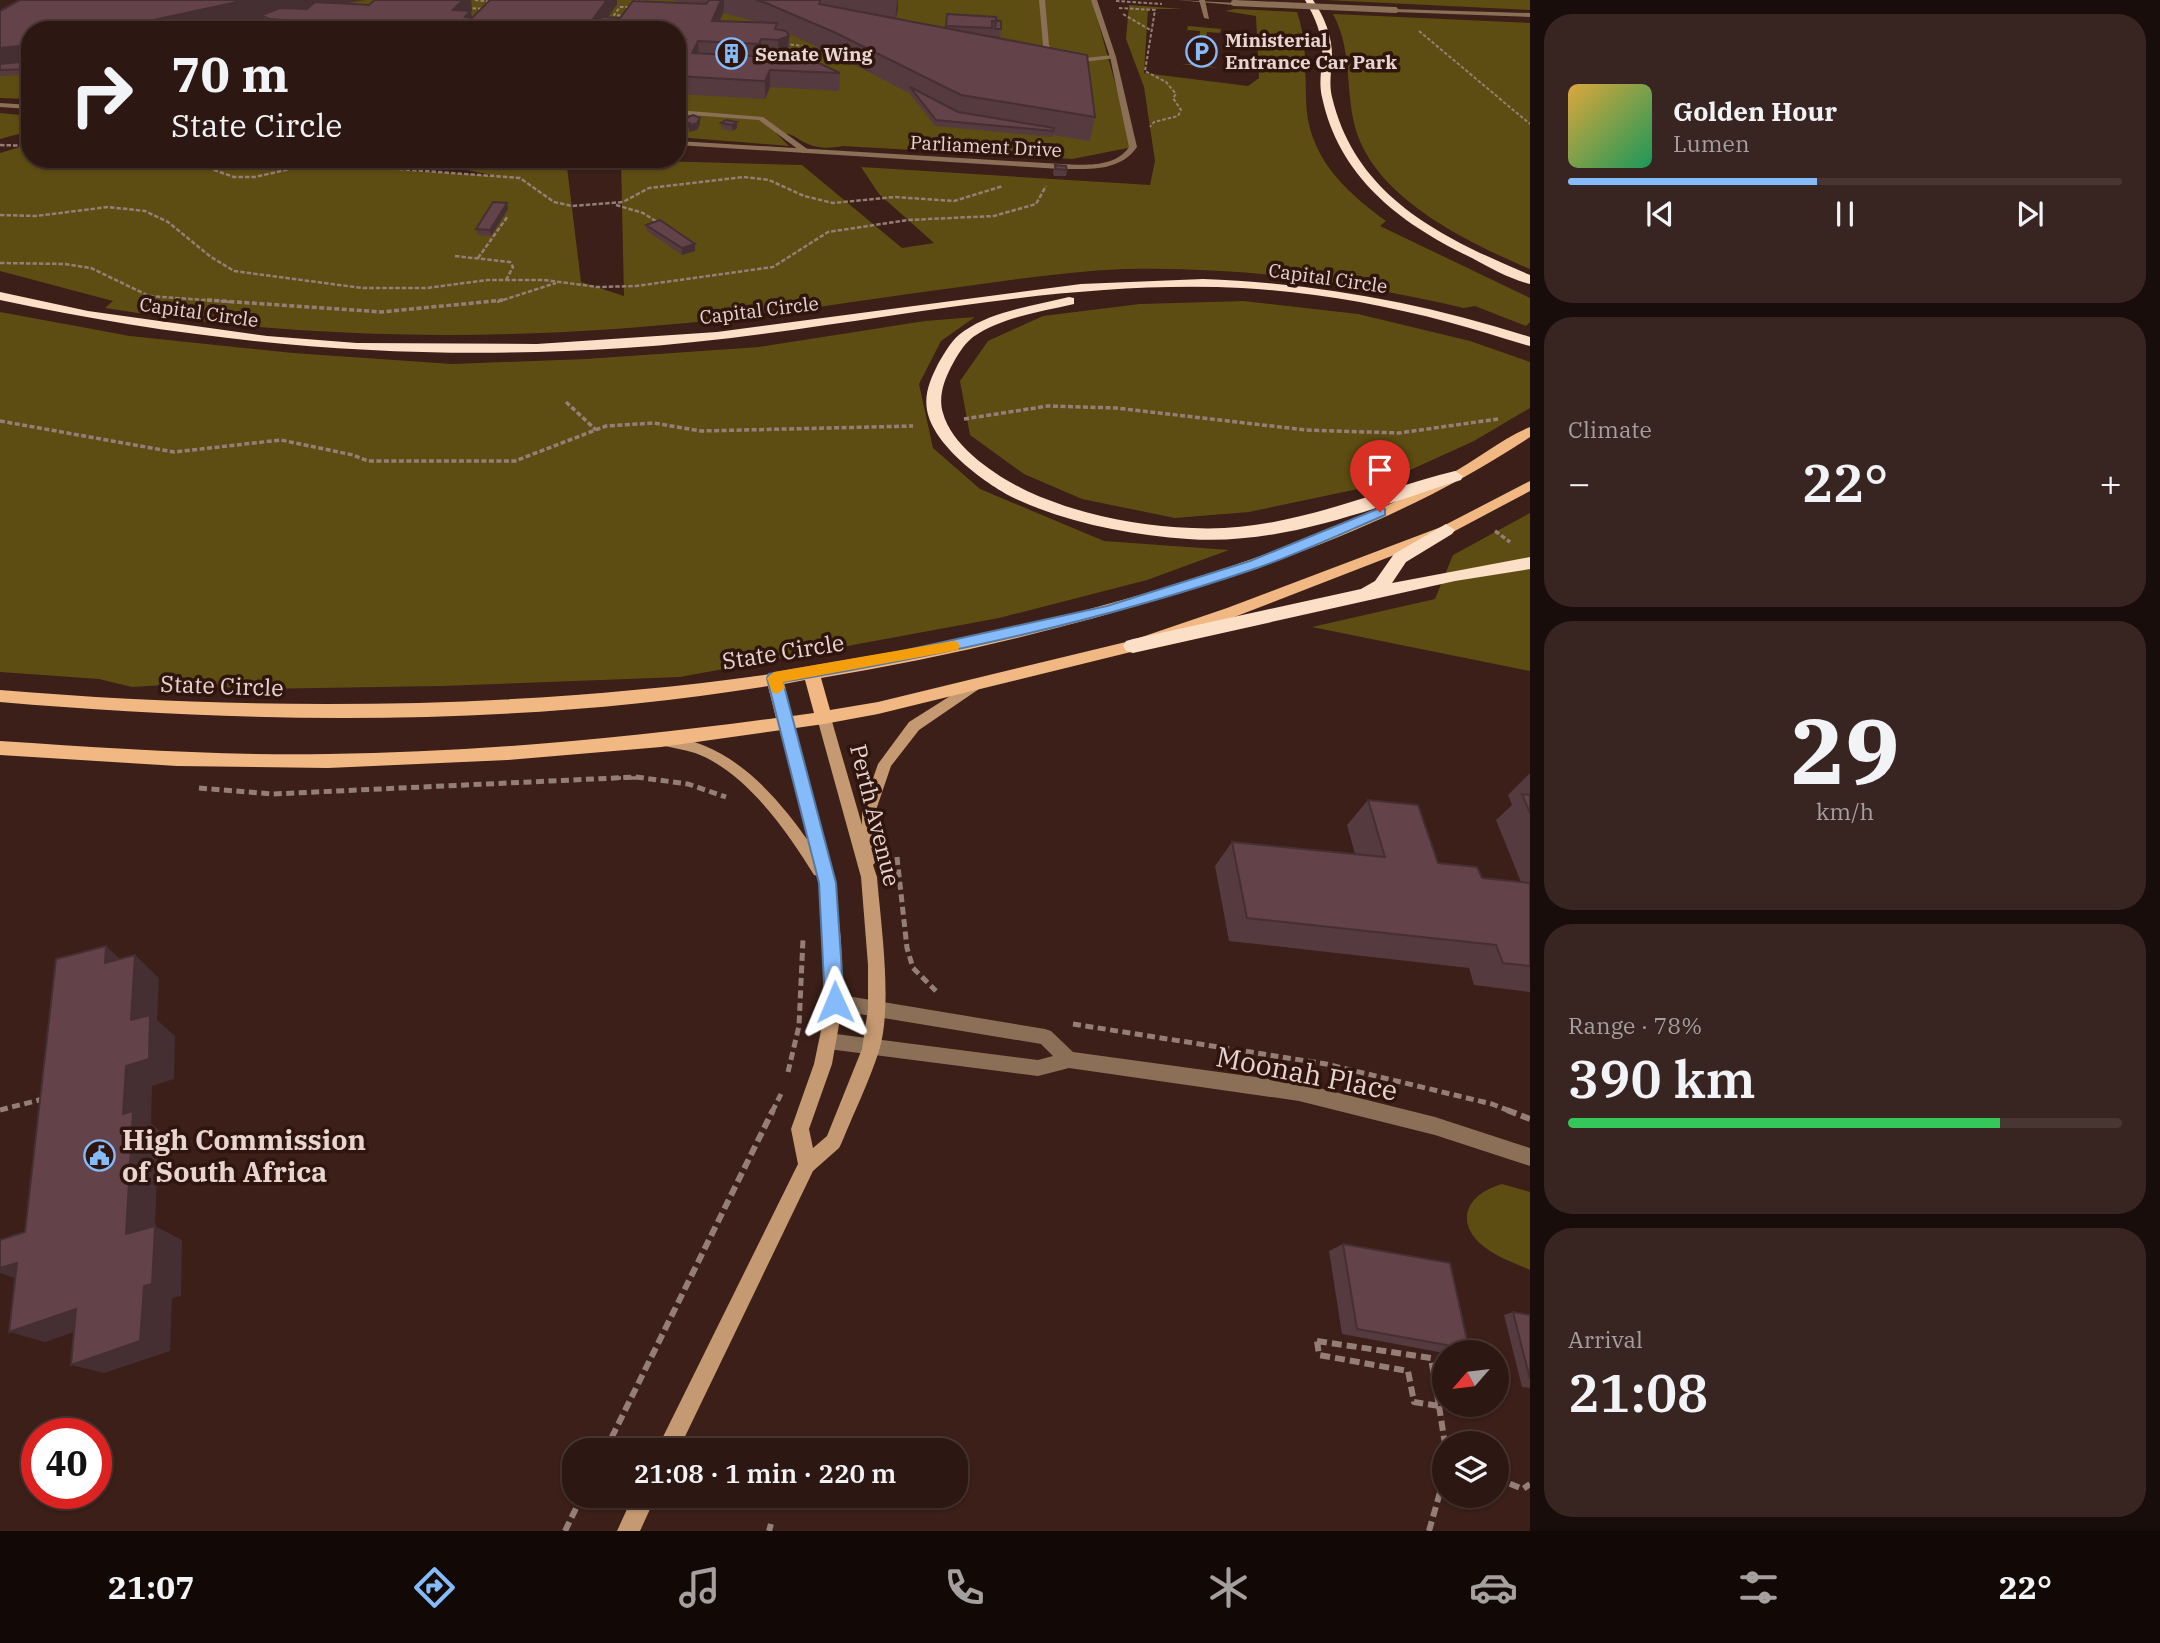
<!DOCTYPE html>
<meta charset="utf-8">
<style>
body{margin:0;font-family:"IBM Plex Serif",serif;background:#382420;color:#f1f3f6;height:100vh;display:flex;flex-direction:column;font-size:26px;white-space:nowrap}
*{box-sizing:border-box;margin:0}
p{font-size:23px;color:#a69f9f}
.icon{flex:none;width:38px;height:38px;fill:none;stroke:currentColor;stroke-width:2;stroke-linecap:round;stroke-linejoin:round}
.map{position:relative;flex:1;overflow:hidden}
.details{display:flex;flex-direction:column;gap:14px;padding:14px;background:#180d0a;width:630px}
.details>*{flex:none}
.top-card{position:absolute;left:21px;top:21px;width:665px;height:147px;border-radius:28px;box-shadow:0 2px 5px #0004,0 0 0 2px #483632;background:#2c1712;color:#f1f3f6;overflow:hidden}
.needle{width:46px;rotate:242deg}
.tools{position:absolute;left:1432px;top:1340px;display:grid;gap:14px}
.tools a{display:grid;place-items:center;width:77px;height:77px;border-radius:50%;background:#2c1712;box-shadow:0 2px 5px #0004,0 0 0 2px #483632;font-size:35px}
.speed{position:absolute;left:21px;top:1418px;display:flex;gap:14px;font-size:35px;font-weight:700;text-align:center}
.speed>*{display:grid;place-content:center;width:91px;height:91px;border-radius:50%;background:#2c1712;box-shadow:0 2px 5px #0004,0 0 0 2px #483632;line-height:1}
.speed .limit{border:10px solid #d22;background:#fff;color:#111}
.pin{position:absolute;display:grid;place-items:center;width:60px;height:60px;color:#fff;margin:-72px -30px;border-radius:50% 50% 50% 0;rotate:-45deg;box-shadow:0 0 7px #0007}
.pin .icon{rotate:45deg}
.me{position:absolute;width:77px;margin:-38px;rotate:359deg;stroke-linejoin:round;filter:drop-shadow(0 0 5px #0008)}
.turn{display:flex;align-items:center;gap:24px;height:147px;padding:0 35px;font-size:32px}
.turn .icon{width:91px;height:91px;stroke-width:2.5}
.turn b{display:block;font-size:49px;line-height:60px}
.big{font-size:52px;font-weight:600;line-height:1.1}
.details .card{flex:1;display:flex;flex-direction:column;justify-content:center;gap:10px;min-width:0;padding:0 24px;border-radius:28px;background:#382420}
.details .dial{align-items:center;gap:0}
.dial b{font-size:91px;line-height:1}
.song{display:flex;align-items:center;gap:21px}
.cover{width:84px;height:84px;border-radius:10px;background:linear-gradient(135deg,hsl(40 70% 55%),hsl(150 70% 35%))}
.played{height:7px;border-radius:4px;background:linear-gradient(90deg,#86bbfb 45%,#483632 45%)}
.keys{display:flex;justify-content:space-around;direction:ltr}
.heat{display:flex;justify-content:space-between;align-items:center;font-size:38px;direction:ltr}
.charge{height:10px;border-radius:5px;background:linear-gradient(90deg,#34c759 78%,#483632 0)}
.trip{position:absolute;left:562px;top:1438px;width:406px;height:70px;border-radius:28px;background:#2c1712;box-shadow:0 2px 5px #0004,0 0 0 2px #483632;font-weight:600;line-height:70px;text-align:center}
.menu{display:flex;height:112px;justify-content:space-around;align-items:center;background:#120907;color:#a69f9f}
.menu .icon{width:49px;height:49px}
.menu .on{color:#86bbfb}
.menu b{font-size:32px;color:#f1f3f6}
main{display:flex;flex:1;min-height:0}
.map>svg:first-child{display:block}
.green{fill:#5e4d12}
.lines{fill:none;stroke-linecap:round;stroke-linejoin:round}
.path-far4{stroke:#967e78;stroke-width:2;stroke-dasharray:3.5 2;stroke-linecap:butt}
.path-far3{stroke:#967e78;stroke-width:2.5;stroke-dasharray:4.5 2;stroke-linecap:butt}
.path-far2{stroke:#967e78;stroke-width:3.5;stroke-dasharray:5 2.5;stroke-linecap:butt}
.path-far1{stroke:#967e78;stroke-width:5;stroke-dasharray:8 4.5;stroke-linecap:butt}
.path{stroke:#967e78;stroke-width:6;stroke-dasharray:10 5;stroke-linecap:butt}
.lane{fill:#8b7057;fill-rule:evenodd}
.street{fill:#8b7057;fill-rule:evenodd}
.secondary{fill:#c59971;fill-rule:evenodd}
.primary{fill:#f1b884;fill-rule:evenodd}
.highway{fill:#fbdfc7;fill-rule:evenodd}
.street-bridge{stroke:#8b7057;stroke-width:6}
.wall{fill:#553a3f;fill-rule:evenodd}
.shaded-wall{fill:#452f33}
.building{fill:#634349;stroke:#452f33;stroke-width:2}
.route{fill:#86bbfb;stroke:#577aa3;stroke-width:2}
.slow{fill:#f59e0b}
.labels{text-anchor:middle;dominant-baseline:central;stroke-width:7;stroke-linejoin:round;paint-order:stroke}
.far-poi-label{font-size:19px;font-weight:bold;fill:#e8d5d0;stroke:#30150f;text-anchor:start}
.far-street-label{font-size:19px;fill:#e8d5d0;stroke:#30150f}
.street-label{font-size:23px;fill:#e8d5d0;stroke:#30150f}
.near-street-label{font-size:28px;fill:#e8d5d0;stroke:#30150f}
.near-poi-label{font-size:28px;font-weight:bold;fill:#e8d5d0;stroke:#30150f;text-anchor:start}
</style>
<main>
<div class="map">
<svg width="1530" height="1531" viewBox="0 0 1530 1531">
<rect width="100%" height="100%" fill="#3b1f18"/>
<g class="green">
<path d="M193 0H1092L1133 147 1072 159 843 146C831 148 819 149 808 144 792 137 796 133 776 133L789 146 677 137V30H30V99L0 98V32Z"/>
<path d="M1325 0H1530V10Z"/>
<path d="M1129 5 1183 9H1148L1144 73 1248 86 1259 78 1256 16 1225 11 1235 9 1297 12C1307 41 1305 68 1306 98 1306 154 1343 190 1386 221L1380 226 1530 298V322L1526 326 1475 306 1464 308C1352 282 1240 266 1124 269 1071 271 1019 279 967 286 883 297 799 311 715 320 511 342 308 341 105 308L113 301 0 271V153L30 144V159H388L382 169 496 176 457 168 467 159H566L581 282 624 296 621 160 802 165 902 248 934 243 879 194 861 167 1150 185 1155 161 1144 87 1126 39Z"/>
<path d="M1333 14 1530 23V269C1465 241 1367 195 1353 118 1346 83 1351 47 1333 14Z"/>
<path d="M1188 26 1221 29 1220 33 1207 32 1204 65 1218 68 1181 64H1197L1200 31 1187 30Z"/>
<path d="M0 113 30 116V131L0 139Z"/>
<path d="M1243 301 1358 314 1470 341 1530 362V408L1474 441 1377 485 1249 512 1175 518 1082 499 1024 474 970 435 960 381 988 341 1043 316 1140 304Z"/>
<path d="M0 312 130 336 293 353 452 364 586 359 759 347 925 321 975 317 941 341 919 384 933 448 980 489 1104 541 1229 550 1147 580 999 618 680 677 442 686 249 689 182 684 132 687 99 679 0 672Z"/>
<path d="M1530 513V671L1312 627 1435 599 1453 555Z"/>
<path d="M1502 1184 1530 1192V1270C1517 1264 1502 1259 1490 1251 1453 1227 1463 1195 1502 1184Z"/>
</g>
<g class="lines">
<g class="path-far4">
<path d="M475 0 492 2"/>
<path d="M635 0 644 2 645 5"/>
<path d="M1116 1 1162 4"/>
<path d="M467 8 486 9"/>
<path d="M1119 8 1155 10 1145 71 1166 82 1176 94 1173 98 1181 110 1178 116 1154 122 1150 127"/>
<path d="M1123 14 1152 31"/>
<path d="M626 16 614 15 620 7H634"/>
<path d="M257 30 271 23"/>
<path d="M1419 31 1530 124"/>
<path d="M785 44 803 46 797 64"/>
</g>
<g class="path-far3">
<path d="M0 145 30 146"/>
<path d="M183 159 234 177H255L316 163 520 178 554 202 572 206 623 202 649 188 743 177 769 180 804 196 833 203 895 197 954 201 1003 186"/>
<path d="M616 205 643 213 662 225"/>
<path d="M0 215 36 216 108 207 145 211 168 222 211 257 234 271 362 288H427L487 280H544L598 287 636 286 773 267 828 232 908 220 994 216 1036 204 1046 186"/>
<path d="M455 256 510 262 513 267 506 280"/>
<path d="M478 258 508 216"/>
<path d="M0 263 65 264 91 268 149 296 232 302"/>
<path d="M497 302 556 283"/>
</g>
<g class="path-far2">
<path d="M207 300 382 312 503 300"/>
<path d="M566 402 596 430"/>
<path d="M964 419 1048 406 1116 408 1306 430 1399 433 1498 419"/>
<path d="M0 421 174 452 281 440 353 455 368 461H515L606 426 654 423 701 431 913 426"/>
<path d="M1495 531 1510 542"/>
<path d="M616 778H643"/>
</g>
<g class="path-far1">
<path d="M199 788 273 794 636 777 688 784 726 797"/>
<path d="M897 857 907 948 913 968 936 991"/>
<path d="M1073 1024 1326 1064 1492 1104 1512 1112"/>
<path d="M788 1072 799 1026 803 939"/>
<path d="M0 1110 43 1099"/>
<path d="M772 1112 781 1094"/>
</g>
<g class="path">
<path d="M1507 1110 1530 1119"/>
<path d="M1317 1341 1431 1358 1439 1406 1414 1402 1408 1371 1319 1355Z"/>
<path d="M1439 1406 1445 1444"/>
<path d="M605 1451 773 1110"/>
<path d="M1496 1478 1523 1489 1530 1484"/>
<path d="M565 1531 582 1496"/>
<path d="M769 1531 771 1524"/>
<path d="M1429 1531 1444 1478"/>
</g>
<g class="lane">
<path d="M1039 0H1045L1049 45 1053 53 1076 59 1113 55 1115 58 1076 63 1048 55 1043 45Z"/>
<path d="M1199 0H1205L1209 19 1204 18Z"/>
<path d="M677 110 763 117 810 151 803 153 759 120 677 114Z"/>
</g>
<g class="street">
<path d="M1091 0H1097L1116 57 1137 147C1120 172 1088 169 1061 169L677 145V141L1061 164C1084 165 1115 168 1129 147L1110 57Z"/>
<path d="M1177 0 1237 3 1234 5Z"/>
<path d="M1393 9 1530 13V17L1395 12Z"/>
<path d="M0 103 30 105V109L0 107Z"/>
<path d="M835 994 1045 1029 1051 1031 1073 1052 1299 1083 1435 1117 1530 1148V1166L1435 1135 1299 1101 1069 1068 1038 1076 828 1049 822 1047 819 1041 822 1035 828 1033 1038 1060 1053 1056 1041 1044 835 1010 829 1007 827 1002 829 997Z"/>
</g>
<g class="secondary">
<path d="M974 681 979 683 981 686 979 689 919 730 891 766 876 810 877 860 873 865 877 877C881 926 893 1005 879 1051 869 1082 854 1112 842 1142L839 1148 813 1171 678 1451H656L798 1164 791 1129 814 1064 827 1002 825 941 818 876 814 875C787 831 745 771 695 753 683 749 670 748 658 744L656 740 663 735C677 739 692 740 705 746 749 764 783 805 809 842L779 724 786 719 793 724 835 883 841 941 843 1002 832 1064 809 1129 813 1148 827 1136 862 1049 868 1009V965L861 877 817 718 824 713 831 718 862 825V810L878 764 909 722Z"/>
<path d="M633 1496H656L640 1531H617Z"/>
</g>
<path class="primary" d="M1530 427V437C1420 510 1298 557 1172 595 1057 631 940 658 821 678L830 710 878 702 1130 641 1227 608 1441 527 1530 481V491L1451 533 1237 616 1139 650 878 714 824 724 661 747 508 760 328 768 177 766 0 755V741C109 748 218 756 328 754 478 752 628 738 776 718L768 686C514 727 255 724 0 702V690C421 725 850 699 1252 559 1319 536 1385 509 1448 475 1476 461 1502 438 1530 427ZM805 680 814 713 792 716 784 684Z"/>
<g class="highway">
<path d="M1305 0H1313C1325 18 1333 38 1332 60 1331 73 1329 85 1332 97 1356 198 1443 238 1530 275V284C1510 279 1490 268 1472 258 1401 224 1339 178 1322 97 1319 85 1321 73 1322 60 1324 38 1316 19 1305 0Z"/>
<path d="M1203 279C1315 283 1423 303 1530 337V346C1503 339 1476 329 1448 322 1381 304 1311 292 1242 288 1034 278 831 335 624 348 410 362 210 345 0 300V292L88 311 267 336 357 343 537 344 717 332 1081 284Z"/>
<path d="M1069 297 1074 298V304C1040 312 1002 317 973 337 963 345 957 356 951 367 944 381 938 397 943 413 952 447 996 476 1027 491 1077 514 1136 526 1192 528 1285 533 1367 493 1455 471L1463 476 1461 480C1373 508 1282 546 1188 539 1130 535 1067 523 1014 498 984 483 933 445 927 410 924 393 931 378 938 364 945 352 952 339 964 331 994 310 1034 306 1069 297Z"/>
<path d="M1446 524 1455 530 1452 534 1406 562 1392 583 1530 557V569L1455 581 1133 653 1126 651 1123 646 1126 641 1133 639 1361 589 1375 581 1394 554Z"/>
</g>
<path class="street-bridge" d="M1234 3 1395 10"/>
</g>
<g class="wall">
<path d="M375 0H471L472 10 471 12 472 18 490 0H617V4L608 18H620L689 4 673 0H898L896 19 946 28 947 14 996 20 1001 29 1000 38 1095 117 1090 141 1053 135 1052 137 935 126 909 93 835 55 787 33 789 36 788 53 778 57H760L840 73 839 91 770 87 765 99 677 94V30H267L264 19 214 30H30V75L0 76V11L344 4 369 5ZM723 13 762 23 720 21Z"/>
<path d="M726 120 737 128 733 131 721 129V123Z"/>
<path d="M685 123 700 124 697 130 689 132V130L686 129Z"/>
<path d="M1055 165 1067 170 1066 176H1054L1053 172Z"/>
<path d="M507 203 508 209 491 236 478 235 476 229Z"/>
<path d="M646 225 695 251 682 255 647 231Z"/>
<path d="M1530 773V992L1474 985 1469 968 1229 941 1215 866 1232 842 1355 854 1347 825 1368 800 1438 863 1482 878 1521 882 1496 820 1512 805 1508 795Z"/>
<path d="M1343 1244 1469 1349 1456 1353H1444L1342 1334 1329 1251Z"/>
<path d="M1513 1312 1530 1315V1388L1522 1387 1504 1315Z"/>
</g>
<g class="shaded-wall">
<path d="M246 0H366L293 12 262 15 264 19 214 30H107Z"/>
<path d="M463 0H471L472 10 471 12 474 27 453 10Z"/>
<path d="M607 0H617V4L599 30 590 23Z"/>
<path d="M721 0H724V11L712 37V21Z"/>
<path d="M897 0H898V10L895 22Z"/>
<path d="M358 24 359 30H352Z"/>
<path d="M789 36 788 53 778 57V40Z"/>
<path d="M761 39V56L759 61V44Z"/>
<path d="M698 41 699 58 692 53Z"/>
<path d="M30 45V68L0 70V48Z"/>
<path d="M770 70V87L765 99V81Z"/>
<path d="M700 118V124L697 130 689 132V126Z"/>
<path d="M737 122V128L733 131 732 125Z"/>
<path d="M139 159H147L149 164 137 167 134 160Z"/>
<path d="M507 203 508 209 491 236 490 230Z"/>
<path d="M695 244V251L682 255V248Z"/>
<path d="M106 946 131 969 105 963Z"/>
<path d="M135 955 159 978 157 1020 175 1036 174 1079 152 1086 151 1123 159 1130 155 1226 182 1240 181 1296 172 1298 170 1351 104 1373 71 1365 126 1234 123 1114 131 1020Z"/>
<path d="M17 1263 29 1283 0 1273V1268Z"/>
<path d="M76 1309 109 1320 45 1342 9 1332Z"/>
</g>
<g class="building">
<path d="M20 0H246L107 30H30V45L0 48V11Z"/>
<path d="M375 0H463L453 10 470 11 465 17 472 18 490 0H607L590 23H597L602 17 620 18 633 1 706 4 709 0H721L712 21 777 23 775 29 786 31 789 36 778 40 761 39 759 44 698 41 692 53 810 59 840 73 770 70 765 81 677 76V52H679L686 40H677V30H458L459 29 358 24 352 30H340L347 24 269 19 262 15 280 8 307 9 315 2 369 5Z"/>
<path d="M756 0H820L819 4 1087 55 1095 117 961 95 836 33 766 3Z"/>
<path d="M947 14 996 17V20L1001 21V29H995L996 21H992V28L946 26Z"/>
<path d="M30 61V69L0 70V64Z"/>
<path d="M910 87 958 112 1054 128 1053 131 936 120Z"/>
<path d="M693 115 700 118 697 123 689 126 690 123H685L688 117Z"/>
<path d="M726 120 737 122 732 125 721 123Z"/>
<path d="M1055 165 1066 166 1067 170 1056 169Z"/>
<path d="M493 202 507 203 490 230 476 229Z"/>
<path d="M660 220 695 244 682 248 646 225Z"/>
<path d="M1522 794 1530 795V813Z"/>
<path d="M1368 800 1418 805 1438 863 1477 867 1482 878 1530 883V966L1503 963 1496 945 1247 918 1232 842 1385 857Z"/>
<path d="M106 946 105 963 135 955 131 1020 150 1015 149 1059 126 1066 123 1114 133 1111 126 1234 155 1226 152 1284 144 1286 140 1341 71 1365 76 1309 9 1332 17 1263 0 1268V1240L25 1232 56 959Z"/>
<path d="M1343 1244 1450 1263 1469 1349 1357 1329Z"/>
<path d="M1513 1312 1530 1315V1379Z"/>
</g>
<path class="route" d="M1380 508 1385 509V515C1343 533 1300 553 1257 568 1102 621 944 655 783 682L836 883 844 1002 841 1009 835 1011 828 1009 825 1002 819 883 767 678 769 674 898 652 1107 606 1250 561Z"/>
<path class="slow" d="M953 641 958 642 960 646 958 650 783 682 785 688 777 694 772 692 767 678 774 672Z"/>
<defs>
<symbol id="parking-ring" viewBox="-11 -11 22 22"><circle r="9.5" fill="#30150f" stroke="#86bbfb" stroke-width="1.5"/><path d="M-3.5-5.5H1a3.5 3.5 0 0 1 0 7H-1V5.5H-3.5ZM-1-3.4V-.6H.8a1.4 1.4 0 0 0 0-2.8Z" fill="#86bbfb"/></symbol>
<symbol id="building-ring" viewBox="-11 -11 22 22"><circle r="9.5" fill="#30150f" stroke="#86bbfb" stroke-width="1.5"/><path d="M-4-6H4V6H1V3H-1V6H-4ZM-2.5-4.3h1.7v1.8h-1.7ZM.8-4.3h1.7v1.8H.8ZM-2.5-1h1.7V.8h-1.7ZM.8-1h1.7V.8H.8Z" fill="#86bbfb"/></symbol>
<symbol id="civic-ring" viewBox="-11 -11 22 22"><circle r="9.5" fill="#30150f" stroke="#86bbfb" stroke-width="1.5"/><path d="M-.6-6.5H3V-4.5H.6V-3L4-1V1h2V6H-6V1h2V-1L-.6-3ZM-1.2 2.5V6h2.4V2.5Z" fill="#86bbfb"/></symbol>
</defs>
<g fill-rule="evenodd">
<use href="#parking-ring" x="1184" y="34" width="35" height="35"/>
<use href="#building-ring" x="714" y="36" width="35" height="35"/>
<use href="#civic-ring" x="82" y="1138" width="35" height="35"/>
</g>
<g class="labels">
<g class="far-poi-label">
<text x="1225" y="40">Ministerial<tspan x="1225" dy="22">Entrance Car Park</tspan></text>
<text x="755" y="54">Senate Wing</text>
</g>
<g class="far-street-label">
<text transform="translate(986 146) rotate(3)">Parliament Drive</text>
<text transform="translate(1328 278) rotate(8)">Capital Circle</text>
<text transform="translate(759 310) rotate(-7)">Capital Circle</text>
<text transform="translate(199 312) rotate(8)">Capital Circle</text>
</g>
<g class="street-label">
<text transform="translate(783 651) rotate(-9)">State Circle</text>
<text transform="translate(222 685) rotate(2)">State Circle</text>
<text transform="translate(876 815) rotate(76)">Perth Avenue</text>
</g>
<g class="near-street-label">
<text transform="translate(1307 1073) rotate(11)">Moonah Place</text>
</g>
<g class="near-poi-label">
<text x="122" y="1139">High Commission<tspan x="122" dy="32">of South Africa</tspan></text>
</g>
</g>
</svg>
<div class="tools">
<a><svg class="needle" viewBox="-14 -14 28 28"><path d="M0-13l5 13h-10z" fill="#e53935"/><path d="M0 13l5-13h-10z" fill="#a69f9f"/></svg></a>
<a><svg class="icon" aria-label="layers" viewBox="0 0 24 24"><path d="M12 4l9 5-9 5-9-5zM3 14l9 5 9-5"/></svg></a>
</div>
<div class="speed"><div class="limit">40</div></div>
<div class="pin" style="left:1380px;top:512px;background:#d93025"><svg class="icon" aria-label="arrive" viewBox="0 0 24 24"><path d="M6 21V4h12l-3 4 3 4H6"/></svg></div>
<svg class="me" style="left:835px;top:1002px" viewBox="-20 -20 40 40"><path d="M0-17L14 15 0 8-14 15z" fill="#86bbfb" stroke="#fff" stroke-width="4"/></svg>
<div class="trip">21:08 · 1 min · 220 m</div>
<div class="top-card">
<div class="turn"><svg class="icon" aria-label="right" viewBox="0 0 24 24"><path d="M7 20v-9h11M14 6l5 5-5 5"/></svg><div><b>70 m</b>State Circle</div></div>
</div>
</div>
<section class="details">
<div class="card">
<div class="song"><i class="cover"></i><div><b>Golden Hour</b><p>Lumen</p></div></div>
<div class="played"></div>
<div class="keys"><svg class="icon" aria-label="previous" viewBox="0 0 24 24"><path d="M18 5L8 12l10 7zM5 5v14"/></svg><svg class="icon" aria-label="pause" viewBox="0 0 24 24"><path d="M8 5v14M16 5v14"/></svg><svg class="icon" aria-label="next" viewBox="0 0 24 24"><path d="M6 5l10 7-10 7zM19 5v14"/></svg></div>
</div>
<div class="card"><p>Climate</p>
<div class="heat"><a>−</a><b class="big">22°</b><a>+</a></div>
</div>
<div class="card dial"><b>29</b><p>km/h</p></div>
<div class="card"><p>Range · 78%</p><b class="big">390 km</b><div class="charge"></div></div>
<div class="card"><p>Arrival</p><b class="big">21:08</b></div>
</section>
</main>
<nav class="menu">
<b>21:07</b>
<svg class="icon on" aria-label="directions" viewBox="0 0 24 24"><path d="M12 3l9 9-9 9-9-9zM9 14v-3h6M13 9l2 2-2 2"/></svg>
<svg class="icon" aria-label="music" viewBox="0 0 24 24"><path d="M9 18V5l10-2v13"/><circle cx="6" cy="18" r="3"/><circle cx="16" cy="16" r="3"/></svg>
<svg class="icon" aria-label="phone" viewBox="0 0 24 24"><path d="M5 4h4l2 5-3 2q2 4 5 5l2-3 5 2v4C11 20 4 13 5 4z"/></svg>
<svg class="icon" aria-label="climate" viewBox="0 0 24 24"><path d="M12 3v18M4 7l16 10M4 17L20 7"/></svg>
<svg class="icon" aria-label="car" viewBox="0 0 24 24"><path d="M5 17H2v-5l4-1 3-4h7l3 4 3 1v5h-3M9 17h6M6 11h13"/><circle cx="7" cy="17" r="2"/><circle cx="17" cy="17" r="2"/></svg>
<svg class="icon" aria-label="filters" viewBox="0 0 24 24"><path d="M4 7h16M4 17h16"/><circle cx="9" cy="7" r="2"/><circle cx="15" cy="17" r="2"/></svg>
<b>22°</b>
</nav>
